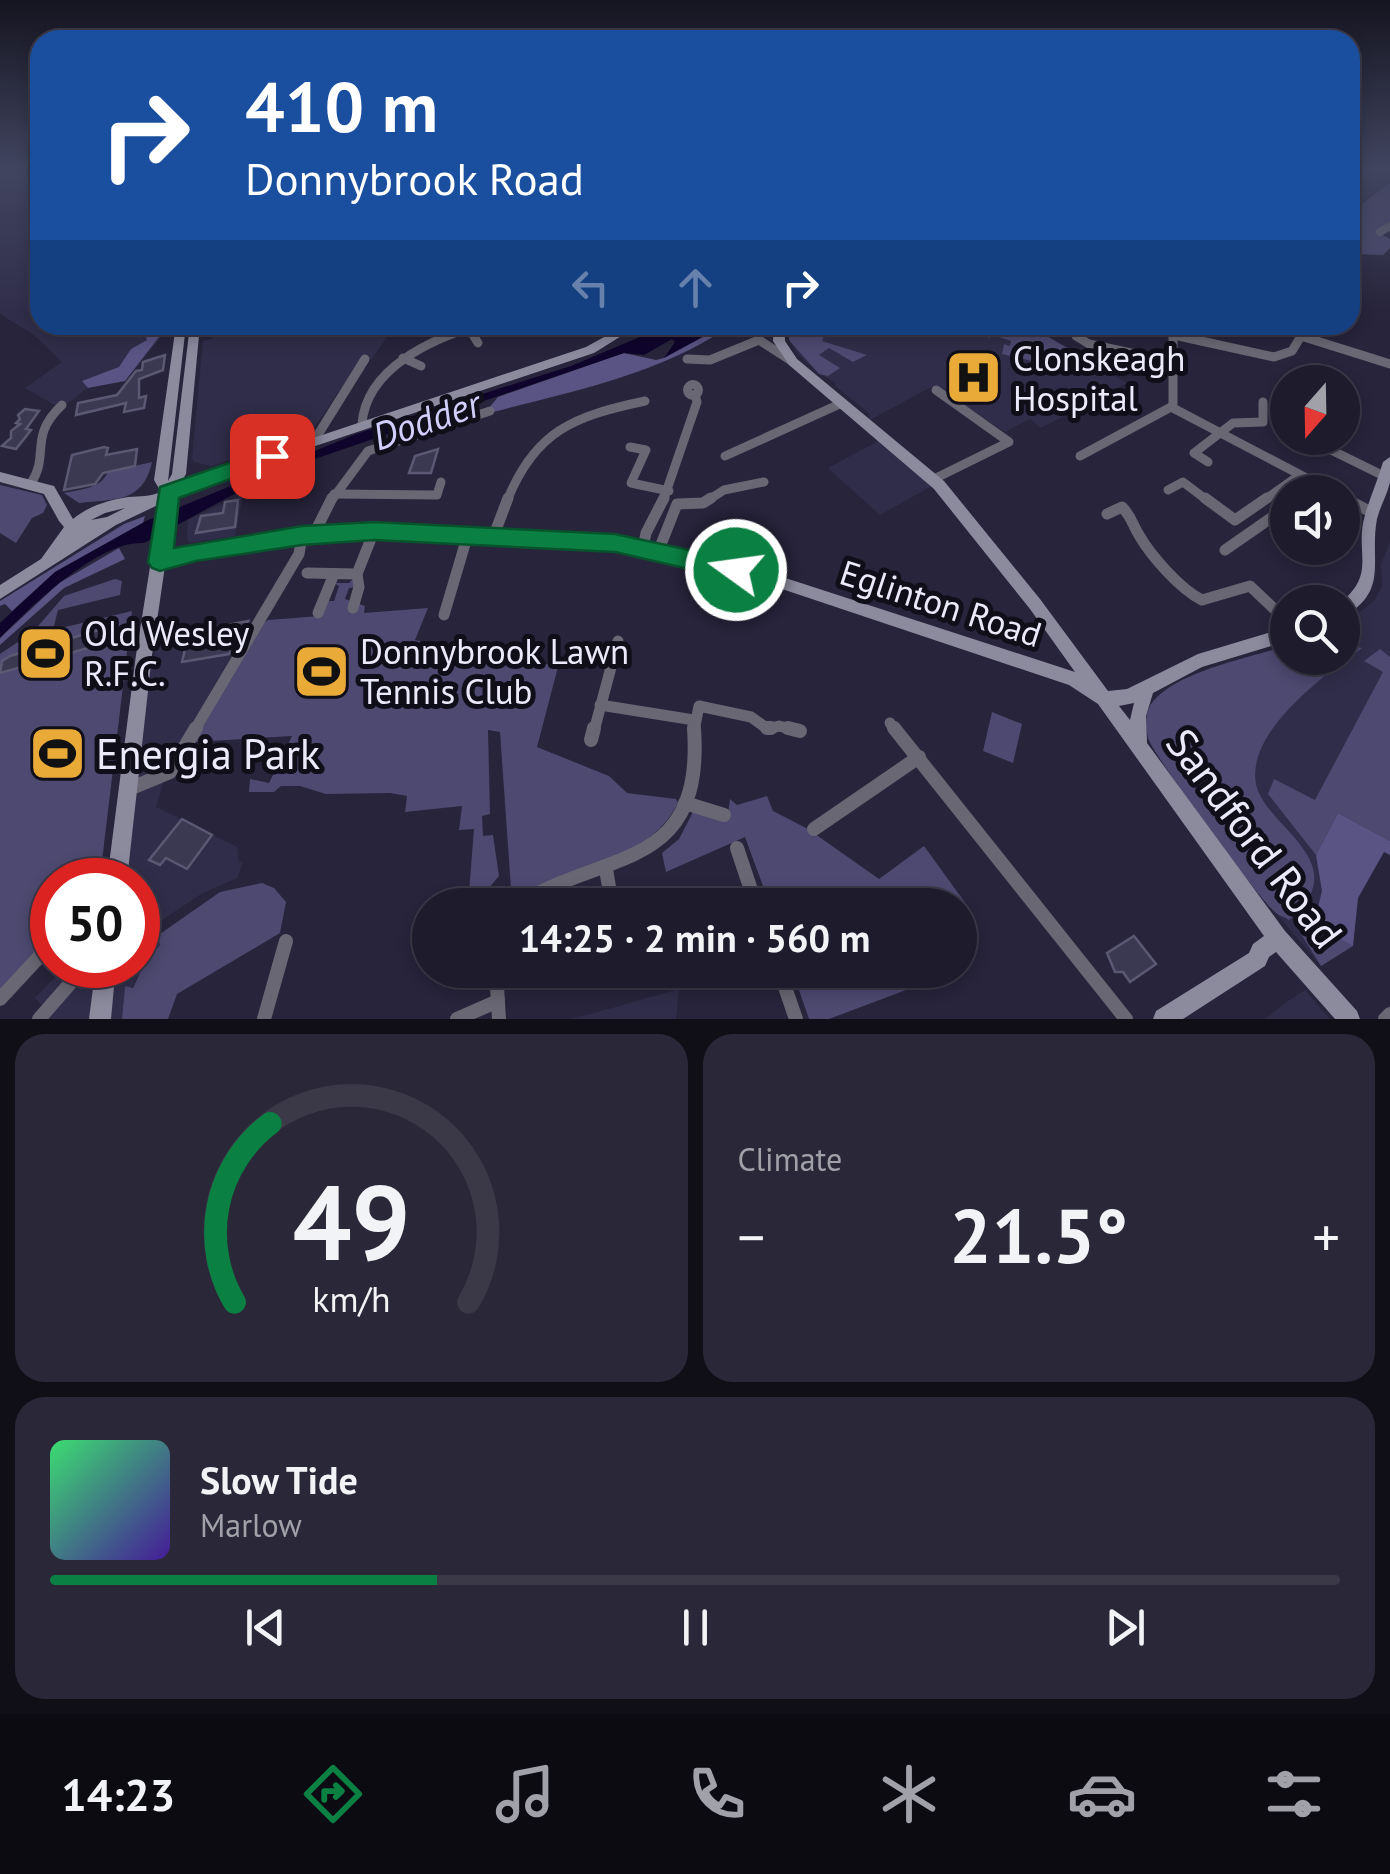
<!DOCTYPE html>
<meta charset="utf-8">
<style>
body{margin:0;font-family:"PT Sans",sans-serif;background:#2a2838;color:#f1f3f6;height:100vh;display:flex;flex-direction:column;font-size:38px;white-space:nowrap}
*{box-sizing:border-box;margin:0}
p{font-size:32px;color:#a0a1a9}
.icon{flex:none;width:55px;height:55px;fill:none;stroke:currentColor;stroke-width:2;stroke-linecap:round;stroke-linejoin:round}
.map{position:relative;height:1019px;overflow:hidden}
.panel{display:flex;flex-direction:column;gap:15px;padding:15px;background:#100f18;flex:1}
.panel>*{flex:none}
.top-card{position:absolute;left:30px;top:30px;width:1330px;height:305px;border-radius:30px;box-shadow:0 5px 15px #0003,0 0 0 2px #3b3948;background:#1a4fa0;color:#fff;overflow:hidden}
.needle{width:65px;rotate:200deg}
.tools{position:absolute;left:1270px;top:365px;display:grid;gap:20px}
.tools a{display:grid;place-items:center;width:90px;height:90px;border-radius:50%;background:#1d1b2c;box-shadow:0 5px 15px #0003,0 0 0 2px #3b3948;font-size:50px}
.speed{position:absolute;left:30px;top:858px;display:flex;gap:20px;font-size:50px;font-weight:700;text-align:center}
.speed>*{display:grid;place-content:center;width:130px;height:130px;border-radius:50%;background:#1d1b2c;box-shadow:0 5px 15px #0003,0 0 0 2px #3b3948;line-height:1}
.speed .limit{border:15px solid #d22;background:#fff;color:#111}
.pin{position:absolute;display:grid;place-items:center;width:85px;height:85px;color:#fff;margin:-42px;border-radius:20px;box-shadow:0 5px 15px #0006}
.me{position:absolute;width:110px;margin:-55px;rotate:284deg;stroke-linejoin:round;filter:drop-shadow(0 0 8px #0008)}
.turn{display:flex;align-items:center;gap:35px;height:210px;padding:0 50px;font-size:45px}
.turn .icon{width:130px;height:130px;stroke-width:2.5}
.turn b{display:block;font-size:70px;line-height:85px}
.lanes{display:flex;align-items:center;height:95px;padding:0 50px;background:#0003;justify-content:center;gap:50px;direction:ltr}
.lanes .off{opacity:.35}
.big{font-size:75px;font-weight:700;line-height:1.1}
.panel .card{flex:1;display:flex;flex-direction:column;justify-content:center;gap:15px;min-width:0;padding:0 35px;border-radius:30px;background:#2a2838}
.panel .dial{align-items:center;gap:0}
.dial svg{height:260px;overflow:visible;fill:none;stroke:#3b3948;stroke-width:7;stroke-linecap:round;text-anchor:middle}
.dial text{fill:#f1f3f6;stroke:none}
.song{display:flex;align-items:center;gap:30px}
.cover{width:120px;height:120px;border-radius:15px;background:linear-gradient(135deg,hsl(140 70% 55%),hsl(260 70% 35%))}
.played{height:10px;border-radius:5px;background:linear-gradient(90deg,#0b8043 30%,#3b3948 30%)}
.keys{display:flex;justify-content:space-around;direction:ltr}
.heat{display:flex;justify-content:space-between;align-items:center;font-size:55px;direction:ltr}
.panel .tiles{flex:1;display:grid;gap:15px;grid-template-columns:1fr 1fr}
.card:last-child{grid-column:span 2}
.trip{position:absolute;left:412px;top:888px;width:565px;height:100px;border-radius:50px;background:#1d1b2c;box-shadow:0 5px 15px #0003,0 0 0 2px #3b3948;font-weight:700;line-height:100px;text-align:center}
.dock{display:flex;height:160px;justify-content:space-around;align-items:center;background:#0c0b12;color:#a0a1a9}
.dock .icon{width:70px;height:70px}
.dock .on{color:#0b8043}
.dock b{font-size:45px;color:#f1f3f6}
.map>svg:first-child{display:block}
.built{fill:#302d4a}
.green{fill:#4d4970}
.forest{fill:#595483}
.water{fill:#0f052c}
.building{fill:#3b3951;stroke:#5a5872;stroke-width:2.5}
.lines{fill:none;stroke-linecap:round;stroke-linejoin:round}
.street-far3{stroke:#686773;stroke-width:8}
.street-far2{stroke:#686773;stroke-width:9}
.street-far1{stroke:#686773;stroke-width:11}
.street{stroke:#686773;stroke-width:14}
.secondary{fill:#8c8b9e;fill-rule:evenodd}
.route{fill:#0b8043;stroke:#07532c;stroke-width:2.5}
.labels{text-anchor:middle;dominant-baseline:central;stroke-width:10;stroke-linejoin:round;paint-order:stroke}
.poi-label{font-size:35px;fill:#ebeafa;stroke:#100f19;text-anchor:start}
.street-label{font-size:35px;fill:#ebeafa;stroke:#100f19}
.water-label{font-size:38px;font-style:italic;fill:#d2cffd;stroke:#100f19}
.near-poi-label{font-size:42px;fill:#ebeafa;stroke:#100f19;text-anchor:start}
.near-street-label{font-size:42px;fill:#ebeafa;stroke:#100f19}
</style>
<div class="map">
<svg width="1390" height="1019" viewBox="0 0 1390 1019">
<rect width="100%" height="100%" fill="#27243b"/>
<g class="built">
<path d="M0 171H40V325H171L125 381 87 388 65 406H56L25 388 62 362 34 335 0 314Z"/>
<path d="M212 325H391V331L372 359H361L312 431 315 434 211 466 194 462 192 458 203 341 212 339Z"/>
<path d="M790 325H1029L1127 383 1041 428 1030 419 1005 432 935 385 870 420 869 413 835 386V382L819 374 797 353 789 340Z"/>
<path d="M878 441 932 486 880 515 828 468Z"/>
<path d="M243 494 235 536 190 543 187 538 188 520Z"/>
<path d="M1390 542V855L1384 852 1358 898 1353 946 1321 966 1238 868 1152 747 1147 715 1150 705 1162 695 1201 672 1288 658H1342L1343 625 1374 601 1382 586 1381 564Z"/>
<path d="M252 620 168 766 156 807 237 847 239 862H243L237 878 201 894 153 926 160 945 145 962 132 988 125 986 122 1019H45L43 1007 35 998 60 972 69 977 67 965H138V880H116L140 717 158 638Z"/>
<path d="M679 989 676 1019H571L587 1015Z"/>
<path d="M1305 990 1330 1019H1265L1288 1001Z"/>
</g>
<g class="green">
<path d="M1390 183V222L1377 232 1390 239V248L1383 255 1350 254V213Z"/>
<path d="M790 325H828L822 341 867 355 853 362 829 348 819 355 840 368 828 376 819 374 789 340Z"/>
<path d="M1007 325 1019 332 1028 325 1098 366 1079 372 1002 354 1004 344 1010 346 1011 341 991 334 989 339 985 328Z"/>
<path d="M152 462C143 503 115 499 79 503L64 493C82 489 100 489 108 472Z"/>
<path d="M0 485 42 495 47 505 43 513 32 518 16 543 0 533Z"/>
<path d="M115 579 122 581 120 595 58 610 53 630 132 611 102 861 94 880H52V935L0 993V654L33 632 64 596Z"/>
<path d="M353 579 356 587 349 588 345 599 365 606 364 613 428 608 415 640 420 641 414 661H536L558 667 537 747 609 776 627 793 676 799 678 803C644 869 566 860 512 903L500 732 488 730 490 814 482 816 483 836 493 835 499 876 475 905H468L474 829 459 830 462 806 405 812 407 796 390 793 326 794 300 786H281L274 792H249L250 779 269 783 292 736 194 742 260 626 268 620 320 616 327 601H334L339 586 334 583H349Z"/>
<path d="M1343 643 1362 648C1326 674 1246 731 1256 784 1265 828 1358 862 1289 920 1285 917 1280 916 1276 913 1261 902 1153 755 1148 738 1146 730 1145 715 1149 708 1167 673 1252 657 1287 646L1288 658H1342Z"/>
<path d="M1380 649 1390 657V841L1338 813 1316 855 1268 794 1274 779 1315 800 1383 672 1364 661Z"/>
<path d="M992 712 1022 724 1013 763 983 751Z"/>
<path d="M767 796 773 811 808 829 879 879 924 846 969 908V923L960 928V905H770L745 837 666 872 662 853 679 839 693 812 727 821 730 799 737 805Z"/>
<path d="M262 883 274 888 286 902 280 933 177 994 168 1019H122L125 986 133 988 145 962 160 945 157 936 220 892Z"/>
<path d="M1316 915 1327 932 1353 946 1321 966 1301 934Z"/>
<path d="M792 970H915L922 984 829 1019H809Z"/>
</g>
<g class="forest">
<path d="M142 325 165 329 125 381 88 388 82 381 119 367 131 349 147 340Z"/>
<path d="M720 325 727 328C659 374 574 391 493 412L488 409 498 397 624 353 656 360 664 358 708 326Z"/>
<path d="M145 516 143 523 55 572 12 611 5 604 0 606V601L124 524Z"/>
<path d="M119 548 125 559 64 588 0 645V638L59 583Z"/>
<path d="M1338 813 1390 841V855L1384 852 1358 898 1353 946 1327 932 1316 915 1322 891 1316 855Z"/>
</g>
<path class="water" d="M698 325H712L710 333 664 358 675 342 672 339 644 355 624 353 271 474 144 543C99 540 31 606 0 638V623L55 572 146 521 356 434 571 366 659 329 681 337Z"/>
<g class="building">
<path d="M165 355 163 370 139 379V398L146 396 144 408 124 412 126 403 76 415 78 403 117 395 136 371 142 370 143 362Z"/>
<path d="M25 409 39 411 26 429 31 430 16 449 2 446 11 438V431L20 424 16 423 20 419 18 415Z"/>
<path d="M104 447 108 448 106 455 137 449 135 466 103 473 95 484 64 490 72 455Z"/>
<path d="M438 449 431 473H409L415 456Z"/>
<path d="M238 500 235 527 196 533 201 516 223 513 225 502Z"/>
<path d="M248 621 229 654 182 662 187 641 166 644 168 636Z"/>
<path d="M126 627 122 642 95 649V646L0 673 2 661 10 656 95 631Z"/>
<path d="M182 819 212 835 187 869 166 858 160 865 149 860Z"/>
<path d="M1134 936 1156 964 1130 982 1123 972H1115L1107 953Z"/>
</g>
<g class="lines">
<path class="street-far3" d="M1380 232 1390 226"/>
<g class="street-far2">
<path d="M758 325 759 340 793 362"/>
<path d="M1074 325 1076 336 1089 344 1173 362"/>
<path d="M1173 325V404"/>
<path d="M469 328 478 343"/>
<path d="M1174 335 1274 357 1292 351 1301 336 1297 325"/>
<path d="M1301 336 1390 364"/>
<path d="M403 358 421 366"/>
<path d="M687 359 710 360 759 340"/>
<circle cx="693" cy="390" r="5.5"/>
<path d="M362 424C366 368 433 338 480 325"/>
<path d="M1321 439 1327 448 1390 479"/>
<path d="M314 441 365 359"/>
<path d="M630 447 646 450 631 483 669 491"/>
<path d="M725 456 842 403"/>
<path d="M1080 456 1171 407 1333 492"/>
<path d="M1208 462 1194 453 1233 423 1263 422V402"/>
<path d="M934 479 1009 442 936 390"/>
<path d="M31 483C50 455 28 437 62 405"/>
<path d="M1168 490 1183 482 1208 501"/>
<path d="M334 494 437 495 441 482"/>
<path d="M1342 497 1349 501"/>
<path d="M331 501 368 451 490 411"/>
<path d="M507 501C535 430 575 416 645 401"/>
<path d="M663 501 697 402 695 394"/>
<path d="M707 501 724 490 764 482"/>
<path d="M1263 501 1300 475"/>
</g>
<g class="street-far1">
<path d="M1205 498 1235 520 1267 498"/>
<path d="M1344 498 1373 513"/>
<path d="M1107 514 1122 507C1132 517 1132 524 1139 535 1151 556 1180 589 1202 600L1250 586 1288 622"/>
<path d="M314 534 332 498"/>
<path d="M494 535 508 498"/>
<path d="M643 548 646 533 664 498"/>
<path d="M1225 550 1288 506"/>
<path d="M658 552 677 504 703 503 711 498"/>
<path d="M307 573 357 574 374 531"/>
<path d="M353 608 359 587 357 574"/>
<path d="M318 613 334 574"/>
<path d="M444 615 468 534"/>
<path d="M600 705 694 720"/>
<path d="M890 723 896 731"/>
<path d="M194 731 299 554 302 536"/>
<path d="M594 731 618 641"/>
<path d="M694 731 699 706 751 717 768 729 779 726 798 731"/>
</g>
<g class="street">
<path d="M767 728H771"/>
<path d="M788 728 800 731"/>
<path d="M894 728 1126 1019"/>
<path d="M591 740 594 728"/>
<path d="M129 789 170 772 196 728"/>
<path d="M685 803 724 815"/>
<path d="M814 829 919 757"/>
<path d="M737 848 756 905"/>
<path d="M606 869 612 905"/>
<path d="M517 905C606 849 704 873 694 728"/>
<path d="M496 970 499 1019"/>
<path d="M779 970 796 1019"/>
<path d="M0 999 52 943"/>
<path d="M39 1019 74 979 106 966"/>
<path d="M264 1019 286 941"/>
<path d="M457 1019 498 1001"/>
<path d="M1385 1019 1390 1014"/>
</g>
<g class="secondary">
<path d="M176 325H186L168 481 172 474 190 325H200L186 474 181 482 586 347 626 325H639L594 353 199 485 174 497 166 554 196 546 329 526 494 529 615 537 770 573 1075 672 1030 609 934 489 789 365 773 341 774 325H784L785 341 797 359 944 481 1040 599 1108 691 1127 689 1198 654 1288 627V641L1202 667 1153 693 1146 716 1147 743 1285 931 1357 1011 1360 1019H1335L1276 952 1269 957 1265 966 1183 1019H1153L1156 1011 1249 953 1253 944 1264 936 1098 704 1069 685 770 585 615 549 494 541 329 538 196 558 165 566 152 655 127 880H107L136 655 160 504 116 525 0 599V585L41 559 64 527 59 521 44 494 0 482V472L54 486 73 519C89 506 108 500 128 497 141 496 149 497 161 492L154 480ZM125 508 107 517 91 520 105 513ZM1134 703 1130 720 1119 706Z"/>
<path d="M1390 457C1390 465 1390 474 1390 481 1388 494 1380 506 1377 519 1369 560 1390 592 1342 617L1341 602C1377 573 1354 552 1365 515 1370 497 1378 480 1383 462Z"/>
<path d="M96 965H116L111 1019H89Z"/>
</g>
</g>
<linearGradient id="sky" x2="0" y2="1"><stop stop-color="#151420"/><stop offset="0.54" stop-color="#414560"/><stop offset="1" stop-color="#414560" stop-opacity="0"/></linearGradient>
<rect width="1390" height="314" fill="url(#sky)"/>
<path class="route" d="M272 448 282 456 279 461 179 498 174 548 302 526 374 522 615 534 736 560 745 563 748 570 745 577 736 580 615 552 374 540 302 545 196 561 160 571 152 568 148 562 160 487Z"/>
<defs>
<symbol id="hospital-square" viewBox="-11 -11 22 22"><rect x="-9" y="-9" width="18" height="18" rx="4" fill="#e9aa38" stroke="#100f19"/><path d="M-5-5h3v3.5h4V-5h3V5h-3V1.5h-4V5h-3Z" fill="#111"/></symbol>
<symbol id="stadium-square" viewBox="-11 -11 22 22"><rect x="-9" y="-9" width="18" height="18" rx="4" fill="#e9aa38" stroke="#100f19"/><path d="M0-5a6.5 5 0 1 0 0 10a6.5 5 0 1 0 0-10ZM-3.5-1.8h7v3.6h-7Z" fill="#111"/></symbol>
</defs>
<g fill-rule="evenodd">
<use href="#hospital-square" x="942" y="346" width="63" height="63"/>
<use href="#stadium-square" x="14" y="622" width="63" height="63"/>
<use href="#stadium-square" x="290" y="640" width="63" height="63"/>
<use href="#stadium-square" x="26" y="722" width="63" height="63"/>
</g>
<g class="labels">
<g class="poi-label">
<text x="1013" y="358">Clonskeagh<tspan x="1013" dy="40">Hospital</tspan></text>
<text x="84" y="633">Old Wesley<tspan x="84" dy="40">R.F.C.</tspan></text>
<text x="360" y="651">Donnybrook Lawn<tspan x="360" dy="40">Tennis Club</tspan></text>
</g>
<g class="street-label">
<text transform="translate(941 603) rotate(18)">Eglinton Road</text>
</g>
<g class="water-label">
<text transform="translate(426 419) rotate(-19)">Dodder</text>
</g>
<g class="near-poi-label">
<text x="96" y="753">Energia Park</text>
</g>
<g class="near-street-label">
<text transform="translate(1255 838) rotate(53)">Sandford Road</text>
</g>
</g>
</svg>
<div class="tools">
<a><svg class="needle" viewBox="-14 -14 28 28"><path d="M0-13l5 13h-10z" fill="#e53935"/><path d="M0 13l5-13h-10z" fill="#a0a1a9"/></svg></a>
<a><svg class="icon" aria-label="sound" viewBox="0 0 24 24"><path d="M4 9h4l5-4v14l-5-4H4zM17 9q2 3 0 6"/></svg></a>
<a><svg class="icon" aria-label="search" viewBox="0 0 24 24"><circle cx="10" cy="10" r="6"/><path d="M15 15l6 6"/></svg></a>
</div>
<div class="speed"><div class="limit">50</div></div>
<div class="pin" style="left:272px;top:456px;background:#d93025"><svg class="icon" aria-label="arrive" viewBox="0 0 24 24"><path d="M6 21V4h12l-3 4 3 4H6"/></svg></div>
<svg class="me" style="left:736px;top:570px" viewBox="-20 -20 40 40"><circle r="17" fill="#0b8043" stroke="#fff" stroke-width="3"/><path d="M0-11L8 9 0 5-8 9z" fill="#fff"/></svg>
<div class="trip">14:25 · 2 min · 560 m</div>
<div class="top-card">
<div class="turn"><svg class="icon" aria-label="right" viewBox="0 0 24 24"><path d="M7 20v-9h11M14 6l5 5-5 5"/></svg><div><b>410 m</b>Donnybrook Road</div></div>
<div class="lanes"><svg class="icon off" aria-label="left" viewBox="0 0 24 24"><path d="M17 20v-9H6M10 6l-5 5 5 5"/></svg><svg class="icon off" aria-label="ahead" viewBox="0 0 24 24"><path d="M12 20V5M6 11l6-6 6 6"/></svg><svg class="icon" aria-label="right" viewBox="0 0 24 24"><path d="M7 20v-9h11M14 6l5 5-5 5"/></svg></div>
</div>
</div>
<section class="panel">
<div class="tiles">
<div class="card dial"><svg viewBox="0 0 100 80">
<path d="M14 69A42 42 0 1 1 86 69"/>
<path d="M14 69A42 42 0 0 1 25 14" stroke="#0b8043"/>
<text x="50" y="56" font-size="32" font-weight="700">49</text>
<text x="50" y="72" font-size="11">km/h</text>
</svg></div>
<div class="card"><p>Climate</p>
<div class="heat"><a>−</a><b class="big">21.5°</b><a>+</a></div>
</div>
<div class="card">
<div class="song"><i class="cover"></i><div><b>Slow Tide</b><p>Marlow</p></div></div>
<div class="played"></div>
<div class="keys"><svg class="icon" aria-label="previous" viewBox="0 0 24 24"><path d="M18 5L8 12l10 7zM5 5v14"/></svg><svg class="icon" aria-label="pause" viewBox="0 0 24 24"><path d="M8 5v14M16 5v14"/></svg><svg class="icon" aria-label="next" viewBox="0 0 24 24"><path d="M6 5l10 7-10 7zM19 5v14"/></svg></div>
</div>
</div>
</section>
<nav class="dock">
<b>14:23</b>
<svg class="icon on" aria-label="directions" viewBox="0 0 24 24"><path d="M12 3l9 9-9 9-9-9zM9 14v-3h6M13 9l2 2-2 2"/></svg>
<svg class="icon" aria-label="music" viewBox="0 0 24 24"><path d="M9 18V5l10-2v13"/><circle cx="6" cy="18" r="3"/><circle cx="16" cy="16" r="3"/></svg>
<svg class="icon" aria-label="phone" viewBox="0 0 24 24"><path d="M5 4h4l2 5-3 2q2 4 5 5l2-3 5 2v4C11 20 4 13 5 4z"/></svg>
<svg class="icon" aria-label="climate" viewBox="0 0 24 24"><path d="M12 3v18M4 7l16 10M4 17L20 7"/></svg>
<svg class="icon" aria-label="car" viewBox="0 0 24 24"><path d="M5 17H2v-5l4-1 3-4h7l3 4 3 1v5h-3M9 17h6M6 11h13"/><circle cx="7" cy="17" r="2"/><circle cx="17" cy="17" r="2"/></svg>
<svg class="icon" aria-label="filters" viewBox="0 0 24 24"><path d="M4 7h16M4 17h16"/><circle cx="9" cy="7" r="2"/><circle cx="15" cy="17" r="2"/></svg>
</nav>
